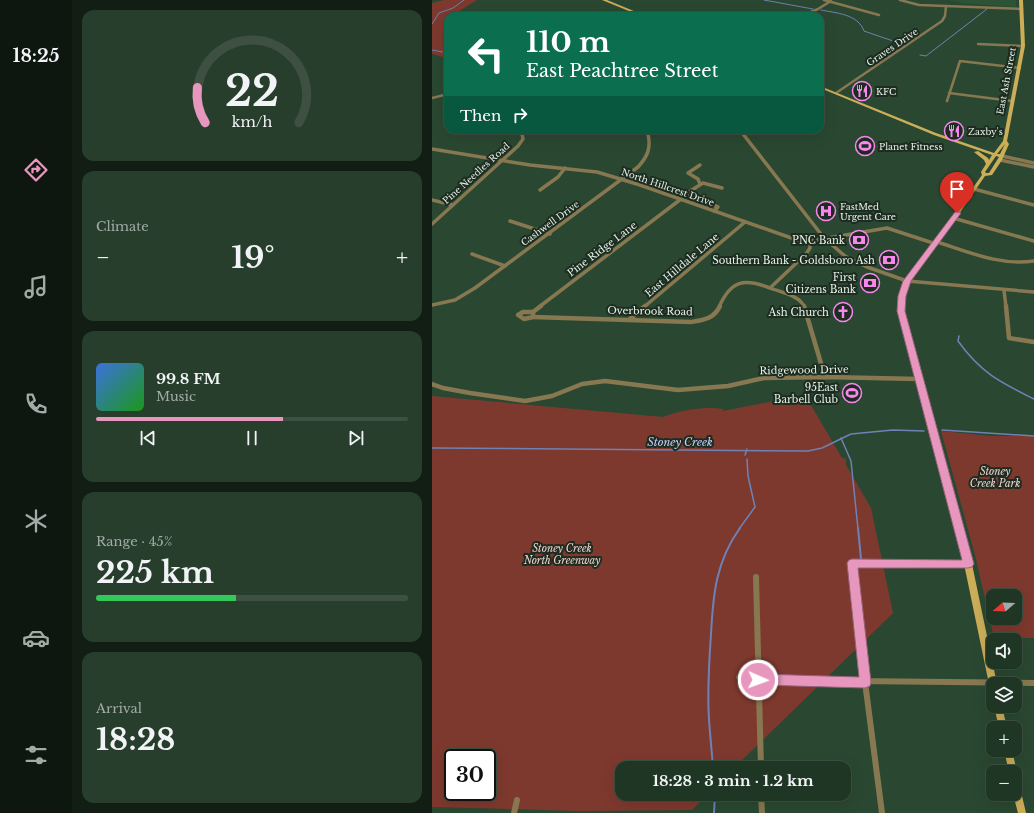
<!DOCTYPE html>
<meta charset="utf-8">
<style>
body{margin:0;font-family:"Libre Baskerville",serif;background:#283e2d;color:#f1f3f6;height:100vh;display:flex;flex-direction:column;font-size:15px;white-space:nowrap}
*{box-sizing:border-box;margin:0}
p{font-size:13px;color:#a2aba7}
.icon{flex:none;width:22px;height:22px;fill:none;stroke:currentColor;stroke-width:2;stroke-linecap:round;stroke-linejoin:round}
.map{position:relative;flex:1;overflow:hidden}
.sheet{display:flex;flex-direction:column;gap:10px;padding:10px;background:#121e14;width:360px}
.sheet>*{flex:none}
.banner{position:absolute;left:12px;top:12px;width:380px;height:122px;border-radius:12px;box-shadow:0 4px 16px #0002,0 0 0 1px #3d5042;background:#0b6e4f;color:#fff;overflow:hidden}
.needle{width:26px;rotate:251deg}
.fabs{position:absolute;left:554px;top:589px;display:grid;gap:8px}
.fabs a{display:grid;place-items:center;width:36px;height:36px;border-radius:8px;background:#203625;box-shadow:0 4px 16px #0002,0 0 0 1px #3d5042;font-size:20px}
.speed{position:absolute;left:12px;top:749px;display:flex;gap:8px;font-size:20px;font-weight:700;text-align:center}
.speed>*{display:grid;place-content:center;width:52px;height:52px;border-radius:50%;background:#203625;box-shadow:0 4px 16px #0002,0 0 0 1px #3d5042;line-height:1}
.speed .limit{border:2px solid #111;border-radius:6px;background:#fff;color:#111}
.pin{position:absolute;display:grid;place-items:center;width:34px;height:34px;color:#fff;margin:-41px -17px;border-radius:50% 50% 50% 0;rotate:-45deg;box-shadow:0 0 4px #0007}
.pin .icon{rotate:45deg}
.me{position:absolute;width:44px;margin:-22px;rotate:92deg;stroke-linejoin:round;filter:drop-shadow(0 0 3px #0008)}
.turn{display:flex;align-items:center;gap:14px;height:84px;padding:0 16px;font-size:18px}
.turn .icon{width:52px;height:52px;stroke-width:2.5}
.turn b{display:block;font-size:28px;line-height:34px}
.then{display:flex;align-items:center;height:38px;padding:0 16px;background:#0003;gap:8px;font-size:15px}
.big{font-size:30px;font-weight:800;line-height:1.1}
.sheet .card{flex:1;display:flex;flex-direction:column;justify-content:center;gap:6px;min-width:0;padding:0 14px;border-radius:12px;background:#283e2d}
.sheet .dial{align-items:center;gap:0}
.dial svg{height:104px;overflow:visible;fill:none;stroke:#3d5042;stroke-width:7;stroke-linecap:round;text-anchor:middle}
.dial text{fill:#f1f3f6;stroke:none}
.song{display:flex;align-items:center;gap:12px}
.cover{width:48px;height:48px;border-radius:6px;background:linear-gradient(135deg,hsl(220 70% 55%),hsl(120 70% 35%))}
.played{height:4px;border-radius:2px;background:linear-gradient(90deg,#e797bd 60%,#3d5042 60%)}
.keys{display:flex;justify-content:space-around;direction:ltr}
.heat{display:flex;justify-content:space-between;align-items:center;font-size:22px;direction:ltr}
.charge{height:6px;border-radius:3px;background:linear-gradient(90deg,#34c759 45%,#3d5042 0)}
.trip{position:absolute;left:183px;top:761px;width:236px;height:40px;border-radius:12px;background:#203625;box-shadow:0 4px 16px #0002,0 0 0 1px #3d5042;font-weight:800;line-height:40px;text-align:center}
main{display:flex;flex:1;min-height:0}
.menu{display:flex;flex-direction:column;width:72px;justify-content:space-around;align-items:center;background:#0d160f;color:#a2aba7}
.menu .icon{width:28px;height:28px}
.menu .current{color:#e797bd}
.menu b{font-size:18px;color:#f1f3f6}
.map>svg:first-child{display:block}
.built{fill:#2d5337}
.green{fill:#7e392e;fill-rule:evenodd}
.lines{fill:none;stroke-linecap:round;stroke-linejoin:round}
.stream-far2{stroke:#6f81b5;stroke-width:1}
.stream-far1{stroke:#6f81b5;stroke-width:1.5}
.stream{stroke:#6f81b5;stroke-width:2}
.minor-far3{stroke:#877851;stroke-width:2.5}
.minor-far2{stroke:#877851;stroke-width:3.5}
.minor-far1{stroke:#877851;stroke-width:4.5}
.minor{stroke:#877851;stroke-width:6}
.major{fill:#ccae58;fill-rule:evenodd}
.route{fill:#e797bd;stroke:#96627b}
.labels{text-anchor:middle;dominant-baseline:central;stroke-width:4;stroke-linejoin:round;paint-order:stroke}
.far-street-label{font-size:9px;fill:#e3f4e6;stroke:#1d2b20}
.far-poi-label{font-size:9px;fill:#e3f4e6;stroke:#1d2b20;text-anchor:start}
.poi-label{font-size:10px;fill:#e3f4e6;stroke:#1d2b20;text-anchor:end}
.street-label{font-size:10px;fill:#e3f4e6;stroke:#1d2b20}
.park-label{font-size:10px;font-style:italic;fill:#f0d4cf;stroke:#1d2b20}
.water-label{font-size:11px;font-style:italic;fill:#c3d2fe;stroke:#1d2b20}
</style>
<main>
<nav class="menu">
<b>18:25</b>
<svg class="icon current" aria-label="directions" viewBox="0 0 24 24"><path d="M12 3l9 9-9 9-9-9zM9 14v-3h6M13 9l2 2-2 2"/></svg>
<svg class="icon" aria-label="music" viewBox="0 0 24 24"><path d="M9 18V5l10-2v13"/><circle cx="6" cy="18" r="3"/><circle cx="16" cy="16" r="3"/></svg>
<svg class="icon" aria-label="phone" viewBox="0 0 24 24"><path d="M5 4h4l2 5-3 2q2 4 5 5l2-3 5 2v4C11 20 4 13 5 4z"/></svg>
<svg class="icon" aria-label="climate" viewBox="0 0 24 24"><path d="M12 3v18M4 7l16 10M4 17L20 7"/></svg>
<svg class="icon" aria-label="car" viewBox="0 0 24 24"><path d="M5 17H2v-5l4-1 3-4h7l3 4 3 1v5h-3M9 17h6M6 11h13"/><circle cx="7" cy="17" r="2"/><circle cx="17" cy="17" r="2"/></svg>
<svg class="icon" aria-label="filters" viewBox="0 0 24 24"><path d="M4 7h16M4 17h16"/><circle cx="9" cy="7" r="2"/><circle cx="15" cy="17" r="2"/></svg>
</nav>
<section class="sheet">
<div class="card dial"><svg viewBox="0 0 100 80">
<path d="M14 69A42 42 0 1 1 86 69"/>
<path d="M14 69A42 42 0 0 1 8 42" stroke="#e797bd"/>
<text x="50" y="56" font-size="32" font-weight="700">22</text>
<text x="50" y="72" font-size="11">km/h</text>
</svg></div>
<div class="card"><p>Climate</p>
<div class="heat"><a>−</a><b class="big">19°</b><a>+</a></div>
</div>
<div class="card">
<div class="song"><i class="cover"></i><div><b>99.8 FM</b><p>Music</p></div></div>
<div class="played"></div>
<div class="keys"><svg class="icon" aria-label="previous" viewBox="0 0 24 24"><path d="M18 5L8 12l10 7zM5 5v14"/></svg><svg class="icon" aria-label="pause" viewBox="0 0 24 24"><path d="M8 5v14M16 5v14"/></svg><svg class="icon" aria-label="next" viewBox="0 0 24 24"><path d="M6 5l10 7-10 7zM19 5v14"/></svg></div>
</div>
<div class="card"><p>Range · 45%</p><b class="big">225 km</b><div class="charge"></div></div>
<div class="card"><p>Arrival</p><b class="big">18:28</b></div>
</section>
<div class="map">
<svg width="602" height="813" viewBox="0 0 602 813">
<rect width="100%" height="100%" fill="#2a4831"/>
<path class="built" d="M517 0H584V7L530 3Z"/>
<g class="green">
<path d="M12 0H45L24 13 27 16H16V54L11 57 0 54V3Z"/>
<path d="M373 395 410 458 414 459V465L439 508 461 613 302 768H190V794H276L260 810 147 811 0 807V396L231 417C250 410 271 406 291 409V411ZM21 758H55V792H21Z"/>
<path d="M509 431 559 436H602V638H562L543 555ZM561 596H583V618H561Z"/>
</g>
<g class="lines">
<g class="stream-far2">
<path d="M332 0 381 9"/>
<path d="M389 10C404 13 426 14 432 31L464 42"/>
<path d="M0 24 7 13 21 8 32 0"/>
<path d="M0 50 16 53"/>
<path d="M488 55 494 56 555 9"/>
</g>
<g class="stream-far1">
<path d="M527 336 526 341C549 373 568 382 602 399"/>
<path d="M510 430 602 436"/>
<path d="M409 438 419 461 426 529"/>
<path d="M0 448 376 451 390 448 419 434 461 430 492 431"/>
<path d="M313 455 315 449"/>
<path d="M307 529 323 507 316 476 315 459"/>
</g>
<g class="stream">
<path d="M426 528 429 559"/>
<path d="M281 768C280 752 278 736 277 719 275 691 277 663 279 634 281 595 284 561 308 528"/>
<path d="M282 813 283 794"/>
</g>
<g class="minor-far3">
<path d="M392 0 447 15"/>
<path d="M468 0 487 5 590 9"/>
<path d="M369 16 386 9 399 1"/>
<path d="M546 44 591 46"/>
<path d="M404 93 510 21 513 16 514 6"/>
<path d="M517 93 580 101"/>
<path d="M0 98 16 94"/>
<path d="M515 101 528 61 588 68"/>
<path d="M215 130 216 135"/>
<path d="M308 130 312 135"/>
<path d="M90 131V135"/>
</g>
<g class="minor-far2">
<path d="M311 134 392 238 413 256 435 267 475 281 602 292"/>
<path d="M0 149 98 165 165 172 208 185 368 241H378L455 228 504 244"/>
<path d="M570 156 602 163"/>
<path d="M568 160 602 167"/>
<path d="M268 165 256 173 266 179 268 184"/>
<path d="M220 189 225 186H229L286 207 282 211"/>
<path d="M542 189 602 205"/>
<path d="M108 190 126 177 133 168"/>
<path d="M252 195 271 183 290 188"/>
<path d="M0 200 21 205"/>
<path d="M521 218 602 241"/>
<path d="M78 221 118 234"/>
<path d="M0 224 86 146 91 139 90 134"/>
<path d="M505 242C537 252 568 266 602 261"/>
<path d="M40 254 73 266"/>
<path d="M572 290 574 307"/>
<path d="M0 305 23 300 43 288 206 167C216 156 219 148 216 134"/>
<path d="M107 307 249 199"/>
<path d="M212 307 313 222"/>
<path d="M287 307C299 280 312 278 338 288"/>
<path d="M372 307C369 296 348 292 338 288L374 254 378 248V241"/>
</g>
<g class="minor-far1">
<path d="M372 306 393 377"/>
<path d="M574 306 577 338 602 342"/>
<path d="M91 312H101V317L92 319 86 315Z"/>
<path d="M101 312 109 306"/>
<path d="M101 317 259 322C271 320 282 319 288 306"/>
<path d="M198 319 213 306"/>
<path d="M0 384 11 388 38 393 93 401 120 396 150 384 173 381 246 390 296 386 332 378 393 377 487 379"/>
</g>
<g class="minor">
<path d="M324 577 329 768"/>
<path d="M307 677 326 680 602 683"/>
<path d="M329 794 330 813"/>
<path d="M82 813 85 800"/>
<path d="M450 813 433 682 420 563 536 564"/>
</g>
<g class="major">
<path d="M170 0H175L214 16H209Z"/>
<path d="M587 0H591L593 46 575 141 577 144 570 160 560 175 553 176 507 243 478 281 473 296 472 311 540 564 565 684H561V688L558 687 557 684 532 564 466 311 467 296 472 281 503 241 550 175 549 172 554 164 552 160 542 152 546 151 556 158 557 160 560 155 502 135 388 88V86L504 133 562 153 571 141 589 46ZM573 144 568 154H565ZM564 156 567 157 557 173H554L553 172Z"/>
<path d="M562 706H570L575 728H567Z"/>
<path d="M572 750H580L585 772 584 775H583V772H577Z"/>
<path d="M583 779 586 780 587 783 594 813H586L581 794H583Z"/>
</g>
</g>
<path class="route" d="M525 211 529 213 479 281 474 296 473 311 542 564 540 567 536 568H426L439 682 438 686 433 688 326 685 322 683 320 680 322 676 326 674 427 677 415 563 417 560 420 559 530 560 465 311 466 296 471 281 523 212Z"/>
<defs>
<symbol id="restaurant-ring" viewBox="-11 -11 22 22"><circle r="9.5" fill="#1d2b20" stroke="#f688ec" stroke-width="1.5"/><path d="M-5-6h1v4h1v-4h1v4h1v-4h1v5L-1.5 .5V6h-2V.5L-5-1ZM5-6V6H3V1.5H1.5Q1.5-4 5-6Z" fill="#f688ec"/></symbol>
<symbol id="stadium-ring" viewBox="-11 -11 22 22"><circle r="9.5" fill="#1d2b20" stroke="#f688ec" stroke-width="1.5"/><path d="M0-5a6.5 5 0 1 0 0 10a6.5 5 0 1 0 0-10ZM-3.5-1.8h7v3.6h-7Z" fill="#f688ec"/></symbol>
<symbol id="hospital-ring" viewBox="-11 -11 22 22"><circle r="9.5" fill="#1d2b20" stroke="#f688ec" stroke-width="1.5"/><path d="M-5-5h3v3.5h4V-5h3V5h-3V1.5h-4V5h-3Z" fill="#f688ec"/></symbol>
<symbol id="bank-ring" viewBox="-11 -11 22 22"><circle r="9.5" fill="#1d2b20" stroke="#f688ec" stroke-width="1.5"/><path d="M-6-4H6V4H-6ZM0-2.3a2.3 2.3 0 1 0 0 4.6a2.3 2.3 0 1 0 0-4.6Z" fill="#f688ec"/></symbol>
<symbol id="church-ring" viewBox="-11 -11 22 22"><circle r="9.5" fill="#1d2b20" stroke="#f688ec" stroke-width="1.5"/><path d="M-1.2-6h2.4v3.5h3.3v2.4h-3.3V6h-2.4V-.1h-3.3v-2.4h3.3Z" fill="#f688ec"/></symbol>
</defs>
<g fill-rule="evenodd">
<use href="#restaurant-ring" x="419" y="80" width="22" height="22"/>
<use href="#restaurant-ring" x="511" y="120" width="22" height="22"/>
<use href="#stadium-ring" x="422" y="135" width="22" height="22"/>
<use href="#hospital-ring" x="383" y="200" width="22" height="22"/>
<use href="#bank-ring" x="416" y="229" width="22" height="22"/>
<use href="#bank-ring" x="446" y="249" width="22" height="22"/>
<use href="#bank-ring" x="427" y="272" width="22" height="22"/>
<use href="#church-ring" x="400" y="301" width="22" height="22"/>
<use href="#stadium-ring" x="409" y="382" width="22" height="22"/>
</g>
<g class="labels">
<g class="far-street-label">
<text transform="translate(460 47) rotate(-34)">Graves Drive</text>
<text transform="translate(574 81) rotate(-79)">East Ash Street</text>
<text transform="translate(44 173) rotate(-42)">Pine Needles Road</text>
<text transform="translate(236 187) rotate(19)">North Hillcrest Drive</text>
<text transform="translate(118 223) rotate(-36)">Cashwell Drive</text>
</g>
<g class="far-poi-label">
<text x="444" y="91">KFC</text>
<text x="536" y="131">Zaxby's</text>
<text x="447" y="146">Planet Fitness</text>
<text x="408" y="206">FastMed<tspan x="408" dy="10">Urgent Care</tspan></text>
</g>
<g class="poi-label">
<text x="413" y="240">PNC Bank</text>
<text x="443" y="260">Southern Bank - Goldsboro Ash</text>
<text x="424" y="277">First<tspan x="424" dy="12">Citizens Bank</tspan></text>
<text x="397" y="312">Ash Church</text>
<text x="406" y="387">95East<tspan x="406" dy="12">Barbell Club</tspan></text>
</g>
<g class="street-label">
<text transform="translate(170 249) rotate(-37)">Pine Ridge Lane</text>
<text transform="translate(250 265) rotate(-40)">East Hilldale Lane</text>
<text transform="translate(218 311) rotate(1)">Overbrook Road</text>
<text transform="translate(372 370) rotate(-1)">Ridgewood Drive</text>
</g>
<g class="park-label">
<text x="563" y="471">Stoney<tspan x="563" dy="12">Creek Park</tspan></text>
<text x="130" y="548">Stoney Creek<tspan x="130" dy="12">North Greenway</tspan></text>
</g>
<g class="water-label">
<text x="248" y="442">Stoney Creek</text>
</g>
</g>
</svg>
<div class="fabs">
<a><svg class="needle" viewBox="-14 -14 28 28"><path d="M0-13l5 13h-10z" fill="#e53935"/><path d="M0 13l5-13h-10z" fill="#a2aba7"/></svg></a>
<a><svg class="icon" aria-label="sound" viewBox="0 0 24 24"><path d="M4 9h4l5-4v14l-5-4H4zM17 9q2 3 0 6"/></svg></a>
<a><svg class="icon" aria-label="layers" viewBox="0 0 24 24"><path d="M12 4l9 5-9 5-9-5zM3 14l9 5 9-5"/></svg></a>
<a>+</a>
<a>−</a>
</div>
<div class="speed"><div class="limit">30</div></div>
<div class="pin" style="left:525px;top:213px;background:#d93025"><svg class="icon" aria-label="arrive" viewBox="0 0 24 24"><path d="M6 21V4h12l-3 4 3 4H6"/></svg></div>
<svg class="me" style="left:326px;top:680px" viewBox="-20 -20 40 40"><circle r="17" fill="#e797bd" stroke="#fff" stroke-width="3"/><path d="M0-11L8 9 0 5-8 9z" fill="#fff"/></svg>
<div class="trip">18:28 · 3 min · 1.2 km</div>
<div class="banner">
<div class="turn"><svg class="icon" aria-label="left" viewBox="0 0 24 24"><path d="M17 20v-9H6M10 6l-5 5 5 5"/></svg><div><b>110 m</b>East Peachtree Street</div></div>
<div class="then">Then<svg class="icon" aria-label="right" viewBox="0 0 24 24"><path d="M7 20v-9h11M14 6l5 5-5 5"/></svg></div>
</div>
</div>
</main>
